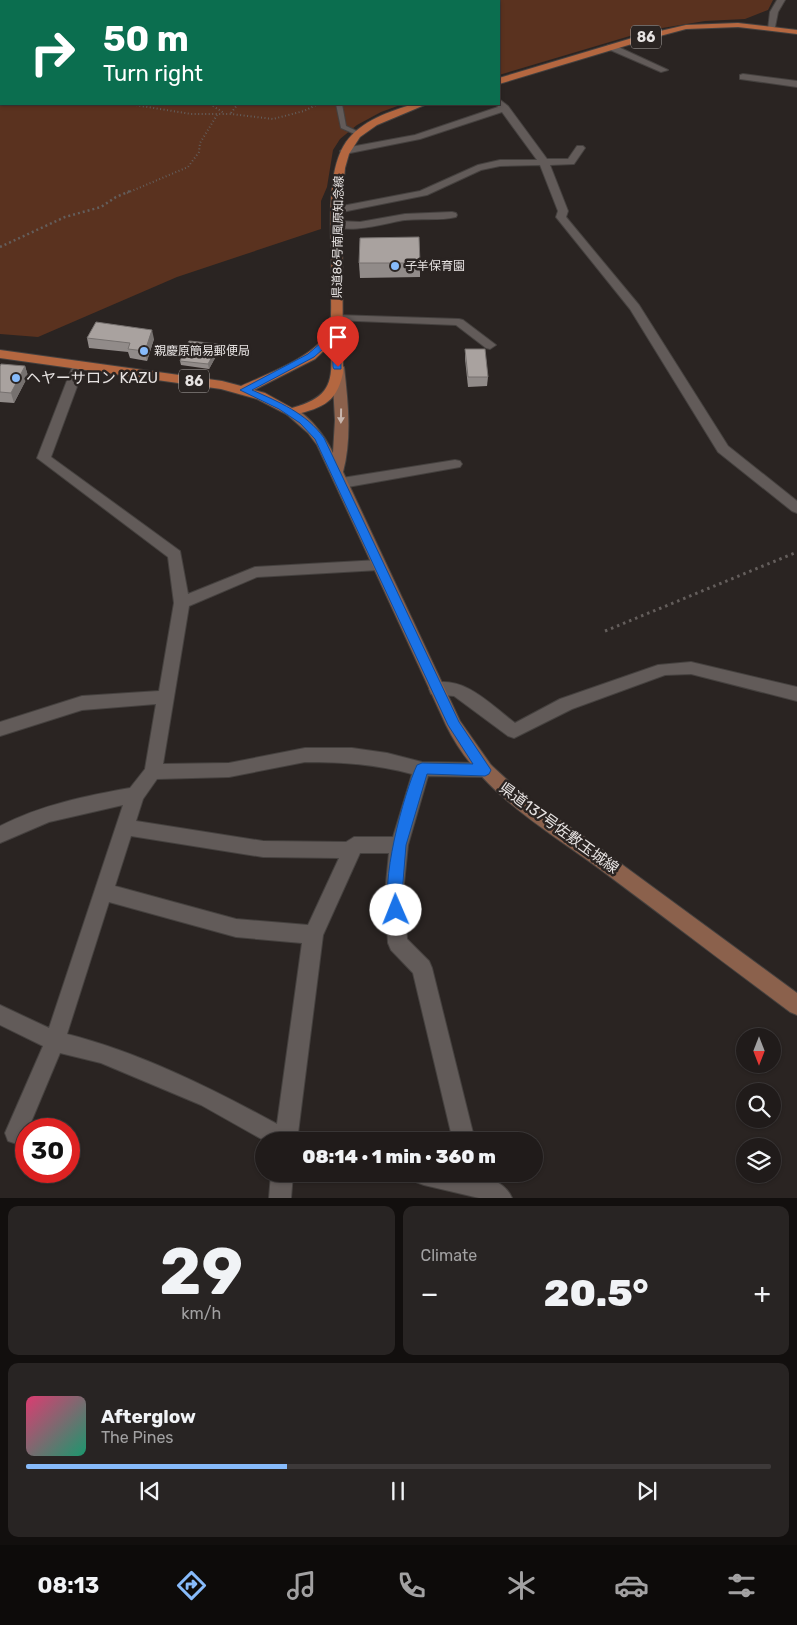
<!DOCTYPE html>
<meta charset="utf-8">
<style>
body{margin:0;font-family:Rubik,"Noto Sans JP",sans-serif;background:#282423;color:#f1f3f6;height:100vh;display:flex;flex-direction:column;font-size:19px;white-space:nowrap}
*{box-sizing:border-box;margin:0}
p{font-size:16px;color:#a2a1a2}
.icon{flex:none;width:28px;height:28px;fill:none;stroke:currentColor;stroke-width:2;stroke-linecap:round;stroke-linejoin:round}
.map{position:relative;height:1198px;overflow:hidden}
.details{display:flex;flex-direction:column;gap:8px;padding:8px;background:#120f0e;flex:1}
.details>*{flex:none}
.guide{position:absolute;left:0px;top:0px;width:500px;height:105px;box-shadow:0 1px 4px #0004,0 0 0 1px #3d3939;background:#0b6e4f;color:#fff;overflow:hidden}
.needle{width:32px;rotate:180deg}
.buttons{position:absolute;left:736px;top:1028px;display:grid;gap:10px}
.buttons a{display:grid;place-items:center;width:45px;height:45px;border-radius:50%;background:#201b1a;box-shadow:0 1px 4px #0004,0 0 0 1px #3d3939;font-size:25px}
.speed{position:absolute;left:15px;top:1118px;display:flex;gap:10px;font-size:25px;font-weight:700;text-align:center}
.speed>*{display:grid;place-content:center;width:65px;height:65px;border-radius:50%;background:#201b1a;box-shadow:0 1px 4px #0004,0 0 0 1px #3d3939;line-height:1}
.speed .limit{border:8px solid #d22;background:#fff;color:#111}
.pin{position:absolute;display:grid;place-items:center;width:42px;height:42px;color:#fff;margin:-51px -21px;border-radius:50% 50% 50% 0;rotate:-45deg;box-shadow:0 0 5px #0007}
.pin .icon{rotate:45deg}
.me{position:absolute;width:55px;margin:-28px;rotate:359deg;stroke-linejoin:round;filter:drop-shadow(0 0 4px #0008)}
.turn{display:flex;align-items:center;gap:18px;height:105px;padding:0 20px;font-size:22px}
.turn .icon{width:65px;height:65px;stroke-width:2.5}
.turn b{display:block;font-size:35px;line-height:42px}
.big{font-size:38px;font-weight:800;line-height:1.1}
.details .tile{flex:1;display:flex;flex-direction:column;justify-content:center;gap:8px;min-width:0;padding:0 18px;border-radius:10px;background:#282423}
.details .dial{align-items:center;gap:0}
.dial b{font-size:65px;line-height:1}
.song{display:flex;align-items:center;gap:15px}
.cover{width:60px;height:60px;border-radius:8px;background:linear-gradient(135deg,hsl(340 70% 55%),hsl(160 70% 35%))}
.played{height:5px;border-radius:2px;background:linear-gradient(90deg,#87bbfb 35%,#3d3939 35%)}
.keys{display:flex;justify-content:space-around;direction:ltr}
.heat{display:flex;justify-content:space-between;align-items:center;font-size:28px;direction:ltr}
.details .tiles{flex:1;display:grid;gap:8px;grid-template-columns:1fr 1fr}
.tile:last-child{grid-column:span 2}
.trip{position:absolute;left:255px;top:1132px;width:288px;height:50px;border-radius:25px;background:#201b1a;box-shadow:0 1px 4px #0004,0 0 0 1px #3d3939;font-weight:800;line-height:50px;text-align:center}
.menu{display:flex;height:80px;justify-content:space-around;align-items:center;background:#0d0b0a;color:#a2a1a2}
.menu .icon{width:35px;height:35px}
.menu .on{color:#87bbfb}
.menu b{font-size:22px;color:#f1f3f6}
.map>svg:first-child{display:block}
.green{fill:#5a321f}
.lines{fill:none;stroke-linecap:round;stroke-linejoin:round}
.service-casing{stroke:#45413f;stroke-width:2}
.minor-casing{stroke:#45413f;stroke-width:2}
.tertiary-casing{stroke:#45413f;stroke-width:2}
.secondary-casing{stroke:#45413f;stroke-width:2}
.primary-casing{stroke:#45413f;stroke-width:2}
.path-far2{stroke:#645e5c;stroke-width:2;stroke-dasharray:1 2.5;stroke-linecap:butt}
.path-far1{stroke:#645e5c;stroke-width:2.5;stroke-dasharray:2 3;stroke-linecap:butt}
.path{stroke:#645e5c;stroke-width:3;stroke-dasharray:2.5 4;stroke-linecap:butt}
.service{fill:#625b59;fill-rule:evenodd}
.minor{fill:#625b59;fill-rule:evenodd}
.tertiary{fill:#625b59;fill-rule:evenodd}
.secondary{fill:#8b614c;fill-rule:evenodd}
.primary{fill:#b46740;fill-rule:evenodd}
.wall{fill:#918b89}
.shaded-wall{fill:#76716f}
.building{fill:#a9a29f;stroke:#76716f}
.oneway{fill:#c7b6ae}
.route{fill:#1a73e8;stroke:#114b97}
.poi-dot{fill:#87bbfb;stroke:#2a2422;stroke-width:2}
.labels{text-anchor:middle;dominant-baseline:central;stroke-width:5;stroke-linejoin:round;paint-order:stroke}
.far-street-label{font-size:12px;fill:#e7e3e2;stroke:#2a2422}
.far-poi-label{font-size:12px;fill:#e7e3e2;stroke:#2a2422;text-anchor:start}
.shield{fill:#2a2422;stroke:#aeaaa8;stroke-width:1}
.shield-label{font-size:14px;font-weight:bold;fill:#e7e3e2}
.poi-label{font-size:15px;fill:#e7e3e2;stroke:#2a2422;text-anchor:start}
.street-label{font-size:15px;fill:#e7e3e2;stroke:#2a2422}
</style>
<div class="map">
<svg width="797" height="1198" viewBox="0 0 797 1198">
<rect width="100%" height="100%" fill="#2a2422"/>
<path class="green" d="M0 0H773L768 10 745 19 705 21 650 30 499 75V1H1V104H403L381 112 357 125 340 139 333 150 327 187 321 201V229L177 277 38 337 0 334Z"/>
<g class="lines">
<defs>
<path id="service" d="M336 104H342L346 126 361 133V135H357L341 128Z"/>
<g id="minor">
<path d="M608 45H614L668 70 661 72 608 49Z"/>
<path d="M743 74 797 81V87L740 79V75Z"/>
<path d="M499 99 508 106 547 159H568L577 146H583L585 148 574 164 550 165 568 211 566 217 639 305 728 446 797 501V513L792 511 718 452 630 309 556 217 558 211 540 165 500 166 481 170 427 195 337 213 332 210 337 207 420 191 478 165 500 160H537L502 112 420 139 345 154 340 151 345 148 415 135 498 107 496 104H499Z"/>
<path d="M452 212 456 213 457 215 456 217C439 221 422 218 405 220 389 222 345 236 333 224L338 221 360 222 405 214Z"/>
<path d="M336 315 459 319 463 320 496 345 490 349 486 348 456 325 332 320 330 318 332 316Z"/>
<path d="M79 361 85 365 51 457 180 551 188 594 255 567 379 560 384 561 386 565 384 569 379 570 257 577 189 606 163 764 229 763 305 748H352L387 753 422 762 485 763 491 765 494 770 491 775 485 777 428 776 408 845 403 893 407 939 429 961 432 968 475 1141H453L413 973 391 950 388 943 385 893 389 853H360L323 935 297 1141H265L201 1105 101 1063 60 1053 29 1127 34 1129H26V1147L8 1141 5 1133 43 1046 0 1025V1005L49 1028 123 805 49 822 0 843V826C41 805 85 796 130 788L145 769 156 704 82 710 0 736V722L82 696 159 691 174 603 168 557 37 458 73 365ZM305 762C343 762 375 764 412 774L393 837H354L346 842 263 841 136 821 143 799 157 779 229 777ZM131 836 263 857 339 858 308 925 236 919 115 886ZM109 902 236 937 302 943 277 1124C211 1088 141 1053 67 1034Z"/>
<path d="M455 460 460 461 462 464 460 467 342 488 337 486 335 483 337 480 342 478Z"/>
<path d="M691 662 797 687V701L691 674 665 675 572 709 514 738 508 736 454 696 431 694 429 689 431 684C463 674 491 705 515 723L560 699 658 665Z"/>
<path d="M271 1174H293L291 1198H269Z"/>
<path d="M413 1174C440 1172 499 1167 512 1198H479L424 1185 416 1182Z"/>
</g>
<path id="tertiary" d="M777 0H785L778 12 775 27 768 29 770 12Z"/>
<path id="secondary" d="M338 363 344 367C348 402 352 438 343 472L460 721 491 765 527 798 586 838 797 993V1015L790 1012C728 966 667 919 605 873 546 829 479 793 446 725L317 445 308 433 284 412 286 409C303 404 327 439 333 453L335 420 332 367Z"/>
<g id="primary">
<path d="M738 23 797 30V34L738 27 686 29 645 40 499 84V78L639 36 686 25Z"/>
<path d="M414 104H427L377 125 360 137 349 154 345 168 342 201 343 373C336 406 319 408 290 416L257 399 221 389 0 358V350L222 381 241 386C267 374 317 356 329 330 332 322 331 301 331 292 334 250 322 177 346 142 361 121 390 111 414 104ZM331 344C333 383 331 397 292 408L265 393 254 390 315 359Z"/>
</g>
</defs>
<use href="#service" class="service-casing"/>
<use href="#minor" class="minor-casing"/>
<use href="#tertiary" class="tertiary-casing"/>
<use href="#secondary" class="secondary-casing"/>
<use href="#primary" class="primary-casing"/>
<g class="path-far2">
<path d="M129 104 191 114H231L273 119 304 111 318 104"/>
<path d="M210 104 224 113"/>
<path d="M231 113 238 104"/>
<path d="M127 193 188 167 199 152 200 143 217 115"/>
</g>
<path class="path-far1" d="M0 247 65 217 101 207 116 197 130 191"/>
<path class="path" d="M605 631 797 552"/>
<use href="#service" class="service"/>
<use href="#minor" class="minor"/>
<use href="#tertiary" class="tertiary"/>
<use href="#secondary" class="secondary"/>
<use href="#primary" class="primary"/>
</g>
<g class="wall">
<path d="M359 263H420V277L360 278Z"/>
<path d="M87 338 154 339 147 361 130 358 128 352 89 348Z"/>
<path d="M220 349 209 369 181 365 180 361Z"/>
<path d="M465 349 488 377 487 386 468 387 465 359Z"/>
<path d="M0 366H25L28 376 14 403 0 402Z"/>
</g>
<g class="shaded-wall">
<path d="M152 330 154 339 147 361 145 351Z"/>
<path d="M219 344 220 349 209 369 208 364Z"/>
<path d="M25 366 28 376 14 403 11 393Z"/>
</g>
<g class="building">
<path d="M419 237 420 263H359L360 238Z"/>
<path d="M96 322 152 330 145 351 128 349 130 343 87 338Z"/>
<path d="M189 341 219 344 208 364 180 361Z"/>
<path d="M465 349H485L488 377H468Z"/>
<path d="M1 364 25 366 11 393 0 392V366Z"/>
</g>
<defs><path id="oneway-solid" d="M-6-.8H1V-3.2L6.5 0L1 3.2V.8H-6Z" transform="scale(1.25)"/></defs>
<use class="oneway" href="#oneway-solid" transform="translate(341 416) rotate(91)"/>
<path class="route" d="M336 325 340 328 341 369H334L333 367 332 341 314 357 252 390C279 402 306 413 324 438L459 722 491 770 489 774 485 776 427 774 406 845 402 894 403 910 401 915 396 917 391 915C378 887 404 793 417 765L422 763 473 764 448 725 315 439 300 423 279 409 240 390 308 354 322 342 333 326Z"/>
<g class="poi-dot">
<circle cx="395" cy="266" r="5"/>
<circle cx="144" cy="351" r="5"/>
<circle cx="16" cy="378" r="5"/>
</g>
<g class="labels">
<g class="far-street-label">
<text transform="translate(338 237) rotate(-89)">県道86号南風原知念線</text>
</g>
<g class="far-poi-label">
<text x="405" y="266">子羊保育園</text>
<text x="154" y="351">親慶原簡易郵便局</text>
</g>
<g class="shield">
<rect x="631" y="25.5" width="30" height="23" rx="4"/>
<rect x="179" y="369.5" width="30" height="23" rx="4"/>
</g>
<g class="shield-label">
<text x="646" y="37">86</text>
<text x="194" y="381">86</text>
</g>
<g class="poi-label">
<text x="26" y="378">ヘヤーサロン KAZU</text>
</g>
<g class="street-label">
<text transform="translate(559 828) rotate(36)">県道137号佐敷玉城線</text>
</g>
</g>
</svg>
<div class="buttons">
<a><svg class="needle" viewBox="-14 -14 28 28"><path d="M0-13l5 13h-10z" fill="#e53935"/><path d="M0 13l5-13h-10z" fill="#a2a1a2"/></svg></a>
<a><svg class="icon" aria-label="search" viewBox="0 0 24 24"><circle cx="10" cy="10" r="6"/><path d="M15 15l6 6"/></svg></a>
<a><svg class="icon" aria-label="layers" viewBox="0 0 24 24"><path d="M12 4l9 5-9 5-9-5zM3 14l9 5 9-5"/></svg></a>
</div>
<div class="speed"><div class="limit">30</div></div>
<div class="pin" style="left:338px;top:367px;background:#d93025"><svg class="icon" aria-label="arrive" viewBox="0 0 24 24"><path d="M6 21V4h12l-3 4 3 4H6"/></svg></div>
<svg class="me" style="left:396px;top:910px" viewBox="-20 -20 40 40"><circle r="19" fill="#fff"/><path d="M0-13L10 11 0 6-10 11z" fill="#1a73e8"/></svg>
<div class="trip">08:14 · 1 min · 360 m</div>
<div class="guide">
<div class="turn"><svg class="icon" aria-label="right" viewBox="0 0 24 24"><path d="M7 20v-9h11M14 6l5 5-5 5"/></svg><div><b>50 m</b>Turn right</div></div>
</div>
</div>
<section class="details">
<div class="tiles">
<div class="tile dial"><b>29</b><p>km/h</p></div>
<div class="tile"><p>Climate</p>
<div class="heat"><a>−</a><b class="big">20.5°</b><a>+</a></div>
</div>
<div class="tile">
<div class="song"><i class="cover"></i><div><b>Afterglow</b><p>The Pines</p></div></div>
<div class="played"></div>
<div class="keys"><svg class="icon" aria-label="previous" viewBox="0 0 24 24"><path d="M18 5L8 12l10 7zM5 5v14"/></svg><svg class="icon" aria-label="pause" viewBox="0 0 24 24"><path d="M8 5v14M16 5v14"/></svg><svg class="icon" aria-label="next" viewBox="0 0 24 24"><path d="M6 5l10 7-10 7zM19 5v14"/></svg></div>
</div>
</div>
</section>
<nav class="menu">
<b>08:13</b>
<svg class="icon on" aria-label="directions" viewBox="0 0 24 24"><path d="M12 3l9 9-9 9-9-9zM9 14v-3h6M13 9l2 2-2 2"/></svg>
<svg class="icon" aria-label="music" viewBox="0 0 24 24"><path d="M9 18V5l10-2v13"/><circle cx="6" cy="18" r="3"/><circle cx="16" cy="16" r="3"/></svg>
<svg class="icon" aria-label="phone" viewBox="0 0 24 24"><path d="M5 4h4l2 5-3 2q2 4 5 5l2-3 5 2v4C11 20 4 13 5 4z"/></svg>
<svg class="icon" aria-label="climate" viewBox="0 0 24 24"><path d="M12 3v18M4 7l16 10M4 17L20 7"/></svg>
<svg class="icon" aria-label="car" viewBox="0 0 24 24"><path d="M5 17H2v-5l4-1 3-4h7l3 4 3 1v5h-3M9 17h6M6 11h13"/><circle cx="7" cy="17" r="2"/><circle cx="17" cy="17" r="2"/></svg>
<svg class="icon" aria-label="filters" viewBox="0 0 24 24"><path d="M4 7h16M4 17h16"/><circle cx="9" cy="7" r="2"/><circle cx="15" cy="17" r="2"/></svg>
</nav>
